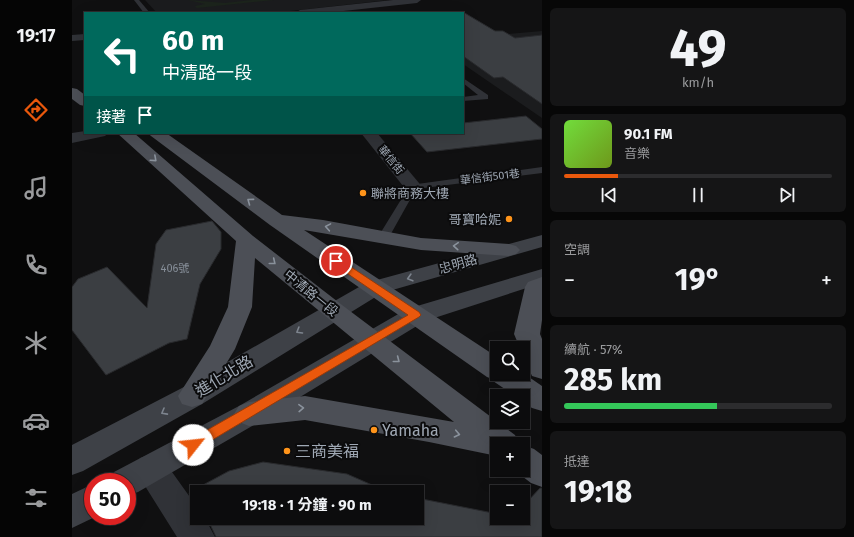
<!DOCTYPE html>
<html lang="zh-TW">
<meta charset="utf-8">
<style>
body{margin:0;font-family:"Fira Sans","Noto Sans TC",sans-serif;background:#151516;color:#f1f3f6;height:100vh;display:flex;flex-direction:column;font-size:15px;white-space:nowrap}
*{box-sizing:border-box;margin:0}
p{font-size:13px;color:#9a9b9d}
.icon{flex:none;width:22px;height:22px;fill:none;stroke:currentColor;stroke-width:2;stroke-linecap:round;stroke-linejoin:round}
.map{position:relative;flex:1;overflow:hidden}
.sheet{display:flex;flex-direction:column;gap:8px;padding:8px;background:#070707;width:312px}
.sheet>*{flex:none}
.guide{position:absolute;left:12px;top:12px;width:380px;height:122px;border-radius:0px;box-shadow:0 4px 16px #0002,0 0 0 1px #2c2c2e;background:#00695c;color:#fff;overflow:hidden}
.buttons{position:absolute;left:418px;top:341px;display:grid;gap:8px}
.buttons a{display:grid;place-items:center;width:40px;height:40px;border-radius:0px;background:#0c0c0d;box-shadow:0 4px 16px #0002,0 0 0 1px #2c2c2e;font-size:20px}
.speed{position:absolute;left:12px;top:473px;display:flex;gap:8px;font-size:20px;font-weight:700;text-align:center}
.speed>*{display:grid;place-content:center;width:52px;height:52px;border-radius:50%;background:#0c0c0d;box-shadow:0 4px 16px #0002,0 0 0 1px #2c2c2e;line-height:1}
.speed .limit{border:6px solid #d22;background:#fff;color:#111}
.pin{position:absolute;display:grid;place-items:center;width:34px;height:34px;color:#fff;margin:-17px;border:2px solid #fff;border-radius:50%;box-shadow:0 1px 4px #0007}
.me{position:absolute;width:44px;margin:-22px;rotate:61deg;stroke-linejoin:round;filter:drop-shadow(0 0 3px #0008)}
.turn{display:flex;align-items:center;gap:14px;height:84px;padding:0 12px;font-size:18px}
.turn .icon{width:52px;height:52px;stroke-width:2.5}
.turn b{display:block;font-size:28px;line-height:34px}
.then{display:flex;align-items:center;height:38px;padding:0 12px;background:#0003;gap:8px;font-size:15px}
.big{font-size:30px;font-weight:700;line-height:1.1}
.sheet .tile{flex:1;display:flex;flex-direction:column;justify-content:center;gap:6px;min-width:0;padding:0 14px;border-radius:6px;background:#151516}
.sheet .dial{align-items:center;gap:0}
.dial b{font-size:52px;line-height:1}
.song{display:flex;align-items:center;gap:12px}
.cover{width:48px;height:48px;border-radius:6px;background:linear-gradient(135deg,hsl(100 70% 55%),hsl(80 70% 35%))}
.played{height:4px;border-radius:2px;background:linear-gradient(90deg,#ea580c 20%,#2c2c2e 20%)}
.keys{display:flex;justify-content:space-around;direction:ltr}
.heat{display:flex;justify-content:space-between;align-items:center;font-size:22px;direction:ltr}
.charge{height:6px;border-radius:3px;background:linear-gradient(90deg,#34c759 57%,#2c2c2e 0)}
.trip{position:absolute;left:118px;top:485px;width:234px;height:40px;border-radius:0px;background:#0c0c0d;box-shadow:0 4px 16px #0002,0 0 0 1px #2c2c2e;font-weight:700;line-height:40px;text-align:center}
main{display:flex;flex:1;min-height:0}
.dock{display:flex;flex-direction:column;width:72px;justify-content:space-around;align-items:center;background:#050505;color:#9a9b9d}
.dock .icon{width:28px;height:28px}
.dock .on{color:#ea580c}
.dock b{font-size:18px;color:#f1f3f6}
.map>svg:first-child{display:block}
.built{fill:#1b1c1e}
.green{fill:#1c241c}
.building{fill:#3b3e42;stroke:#292a2d}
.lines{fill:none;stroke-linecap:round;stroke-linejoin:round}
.lane{fill:#303237;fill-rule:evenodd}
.street{fill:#303237;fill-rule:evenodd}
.secondary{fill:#3e4147;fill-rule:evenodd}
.primary{fill:#4c4f56;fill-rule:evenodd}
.oneway{stroke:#8a929c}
.oneway2{stroke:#7d848e}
.route{fill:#ea580c;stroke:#983908}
.poi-dot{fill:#ff941a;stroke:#0b0b0c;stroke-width:1.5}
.labels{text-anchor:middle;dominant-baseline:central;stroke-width:4;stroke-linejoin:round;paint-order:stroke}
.far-street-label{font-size:11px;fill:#9fa8b4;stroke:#0b0b0c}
.number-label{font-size:11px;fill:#868e98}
.poi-label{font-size:13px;fill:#9fa8b4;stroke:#0b0b0c;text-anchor:start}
.street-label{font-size:13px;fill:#9fa8b4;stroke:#0b0b0c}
.near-street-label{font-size:16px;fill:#9fa8b4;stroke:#0b0b0c}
.near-poi-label{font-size:16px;fill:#9fa8b4;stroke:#0b0b0c;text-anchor:start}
</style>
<main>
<nav class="dock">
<b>19:17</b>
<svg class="icon on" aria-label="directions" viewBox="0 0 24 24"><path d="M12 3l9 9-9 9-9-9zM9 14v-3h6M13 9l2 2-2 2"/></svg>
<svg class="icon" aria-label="music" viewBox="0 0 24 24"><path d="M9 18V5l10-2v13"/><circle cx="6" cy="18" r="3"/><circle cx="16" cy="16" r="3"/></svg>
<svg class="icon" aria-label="phone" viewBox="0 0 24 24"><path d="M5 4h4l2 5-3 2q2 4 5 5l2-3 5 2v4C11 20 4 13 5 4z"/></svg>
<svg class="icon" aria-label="climate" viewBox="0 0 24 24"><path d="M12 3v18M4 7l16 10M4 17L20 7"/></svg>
<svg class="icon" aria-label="car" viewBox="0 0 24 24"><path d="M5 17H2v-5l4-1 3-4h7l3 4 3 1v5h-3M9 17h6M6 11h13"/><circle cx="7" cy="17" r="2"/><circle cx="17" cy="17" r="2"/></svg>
<svg class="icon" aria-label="filters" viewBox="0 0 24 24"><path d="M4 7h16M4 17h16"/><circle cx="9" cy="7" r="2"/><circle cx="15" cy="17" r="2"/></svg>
</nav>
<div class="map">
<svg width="470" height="537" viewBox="0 0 470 537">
<rect width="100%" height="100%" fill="#101011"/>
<g class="built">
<path d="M73 0H317L200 13H85Z"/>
<path d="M470 31V118L391 64V38Z"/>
</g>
<path class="green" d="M116 0 153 3 180 0H202L125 8 123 6 133 4Z"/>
<g class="building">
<path d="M391 12 423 31H431L443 38 470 35V104L431 77 422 78 391 56Z"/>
<path d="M454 116 470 129V139L355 152 338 133H391V123Z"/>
<path d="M140 221 149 232V249L128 284 115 339 97 343 34 375 0 330V287L6 279 35 267 75 308 84 244 94 230Z"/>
<path d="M191 462 275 474 316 492H125V504L117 494 118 492 157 471Z"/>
<path d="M468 488H470V537H144L135 518H345V498L421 513V495L425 496V518H451V502H455Z"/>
</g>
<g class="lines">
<g class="lane">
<path d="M62 0H67L78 13H72Z"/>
<path d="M391 78 416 95V99L391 101V97L406 95 391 83Z"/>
<path d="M470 167V173L344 189 316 239H308L306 237 338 185Z"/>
</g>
<g class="street">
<path d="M321 0H349L345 3 253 13H223L228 10Z"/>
<path d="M13 34V40L0 41V35Z"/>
<path d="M13 131V133H36L33 136 0 143V133Z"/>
<path d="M289 133H305L347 183 350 187 347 191 341 192 335 191Z"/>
<path d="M79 454 90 458 125 507V518H133L143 537H105L68 478 63 468 68 458Z"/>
</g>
<g class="secondary">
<path d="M470 235V247L310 293 130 404 11 471 0 475V445L110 388 294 283Z"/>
<path d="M470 269V283L353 321 187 422 66 492 55 496V482H38L42 472 167 406 335 309Z"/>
<path d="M21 484V516H25L0 528V494Z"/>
</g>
<g class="primary">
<path d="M0 88 5 89 13 95V106L8 105 0 99Z"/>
<path d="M45 133H62L181 236 270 305 443 435 447 444H425V456L357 442 233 420 177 426 167 422 162 414 167 406 177 402 233 396 382 422 183 258 180 307 163 349 130 404 120 407 110 404 106 396 138 346 156 307 164 241Z"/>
<path d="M76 133H94L210 215 251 220 349 238 437 244 444 246 448 250 444 254 437 256 349 250 232 230 425 357V374L451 373 470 386V411L460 408 451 402V396H443L421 381 420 379 415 377 198 225 79 136Z"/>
<path d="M470 277V320L468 334 470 339V379L460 376 451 355V348H448L442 334 453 287 456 282Z"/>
<path d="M451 445 462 449 470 455V487L459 483 442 470H451Z"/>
</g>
</g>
<defs><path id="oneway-chevron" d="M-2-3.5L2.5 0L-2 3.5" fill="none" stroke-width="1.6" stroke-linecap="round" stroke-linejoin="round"/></defs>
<g class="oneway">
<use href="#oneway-chevron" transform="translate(82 159) rotate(42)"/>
<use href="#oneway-chevron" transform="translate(178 201) rotate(-144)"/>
<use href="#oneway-chevron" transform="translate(256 227) rotate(-170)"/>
<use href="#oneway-chevron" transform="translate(384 246) rotate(-176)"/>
<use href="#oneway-chevron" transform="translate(201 262) rotate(39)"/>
<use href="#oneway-chevron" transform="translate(325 360) rotate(38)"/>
<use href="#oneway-chevron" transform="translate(229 408) rotate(-2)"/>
<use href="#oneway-chevron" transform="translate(385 434) rotate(12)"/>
</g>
<g class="oneway2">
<use href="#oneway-chevron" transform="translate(338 278) rotate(164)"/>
<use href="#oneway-chevron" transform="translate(227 331) rotate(149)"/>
<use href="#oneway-chevron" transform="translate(92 412) rotate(151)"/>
</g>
<path class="route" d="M260 259H267L347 312 349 315 347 317 125 449 121 450 116 449 115 445 116 441 336 315 260 263 259 261Z"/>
<g class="poi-dot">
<circle cx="291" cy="193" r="4"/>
<circle cx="437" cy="219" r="4"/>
<circle cx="302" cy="430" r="4"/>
<circle cx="215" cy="451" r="4"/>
</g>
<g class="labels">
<g class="far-street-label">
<text transform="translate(319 160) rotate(50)">華信街</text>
<text transform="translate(418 177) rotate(-7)">華信街501巷</text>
</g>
<g class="number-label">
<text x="103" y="268">406號</text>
</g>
<g class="poi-label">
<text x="299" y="193">聯將商務大樓</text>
<text x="429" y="219" text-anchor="end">哥寶哈妮</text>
</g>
<g class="street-label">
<text transform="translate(386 264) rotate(-16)">忠明路</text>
<text transform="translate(239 293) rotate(39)">中清路一段</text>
</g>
<g class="near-street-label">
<text transform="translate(152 376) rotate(-31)">進化北路</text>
</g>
<g class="near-poi-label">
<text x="310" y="430">Yamaha</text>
<text x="223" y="451">三商美福</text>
</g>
</g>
</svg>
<div class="buttons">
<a><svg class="icon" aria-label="search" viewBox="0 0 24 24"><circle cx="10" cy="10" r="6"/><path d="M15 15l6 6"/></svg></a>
<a><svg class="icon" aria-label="layers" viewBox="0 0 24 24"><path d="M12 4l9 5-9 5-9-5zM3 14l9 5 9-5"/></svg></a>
<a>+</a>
<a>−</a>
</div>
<div class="speed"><div class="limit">50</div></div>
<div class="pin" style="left:264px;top:261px;background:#d93025"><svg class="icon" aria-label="arrive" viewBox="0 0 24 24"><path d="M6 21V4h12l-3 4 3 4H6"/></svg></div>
<svg class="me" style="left:121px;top:445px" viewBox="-20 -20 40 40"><circle r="19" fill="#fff"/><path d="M0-13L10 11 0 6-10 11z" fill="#ea580c"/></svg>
<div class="trip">19:18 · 1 分鐘 · 90 m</div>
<div class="guide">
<div class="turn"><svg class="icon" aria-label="left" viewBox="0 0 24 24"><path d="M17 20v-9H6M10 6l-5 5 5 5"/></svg><div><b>60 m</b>中清路一段</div></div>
<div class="then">接著<svg class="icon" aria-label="arrive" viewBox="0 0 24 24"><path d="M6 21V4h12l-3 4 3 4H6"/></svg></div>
</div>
</div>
<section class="sheet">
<div class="tile dial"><b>49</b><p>km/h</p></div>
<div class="tile">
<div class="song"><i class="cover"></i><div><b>90.1 FM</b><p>音樂</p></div></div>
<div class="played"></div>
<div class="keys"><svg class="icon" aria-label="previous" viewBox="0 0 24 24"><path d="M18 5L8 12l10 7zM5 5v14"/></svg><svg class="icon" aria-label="pause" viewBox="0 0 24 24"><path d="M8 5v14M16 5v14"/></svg><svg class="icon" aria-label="next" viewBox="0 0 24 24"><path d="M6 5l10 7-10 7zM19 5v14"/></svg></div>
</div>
<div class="tile"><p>空調</p>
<div class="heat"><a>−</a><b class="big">19°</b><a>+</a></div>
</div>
<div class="tile"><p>續航 · 57%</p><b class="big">285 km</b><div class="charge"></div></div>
<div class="tile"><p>抵達</p><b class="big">19:18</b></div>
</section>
</main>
